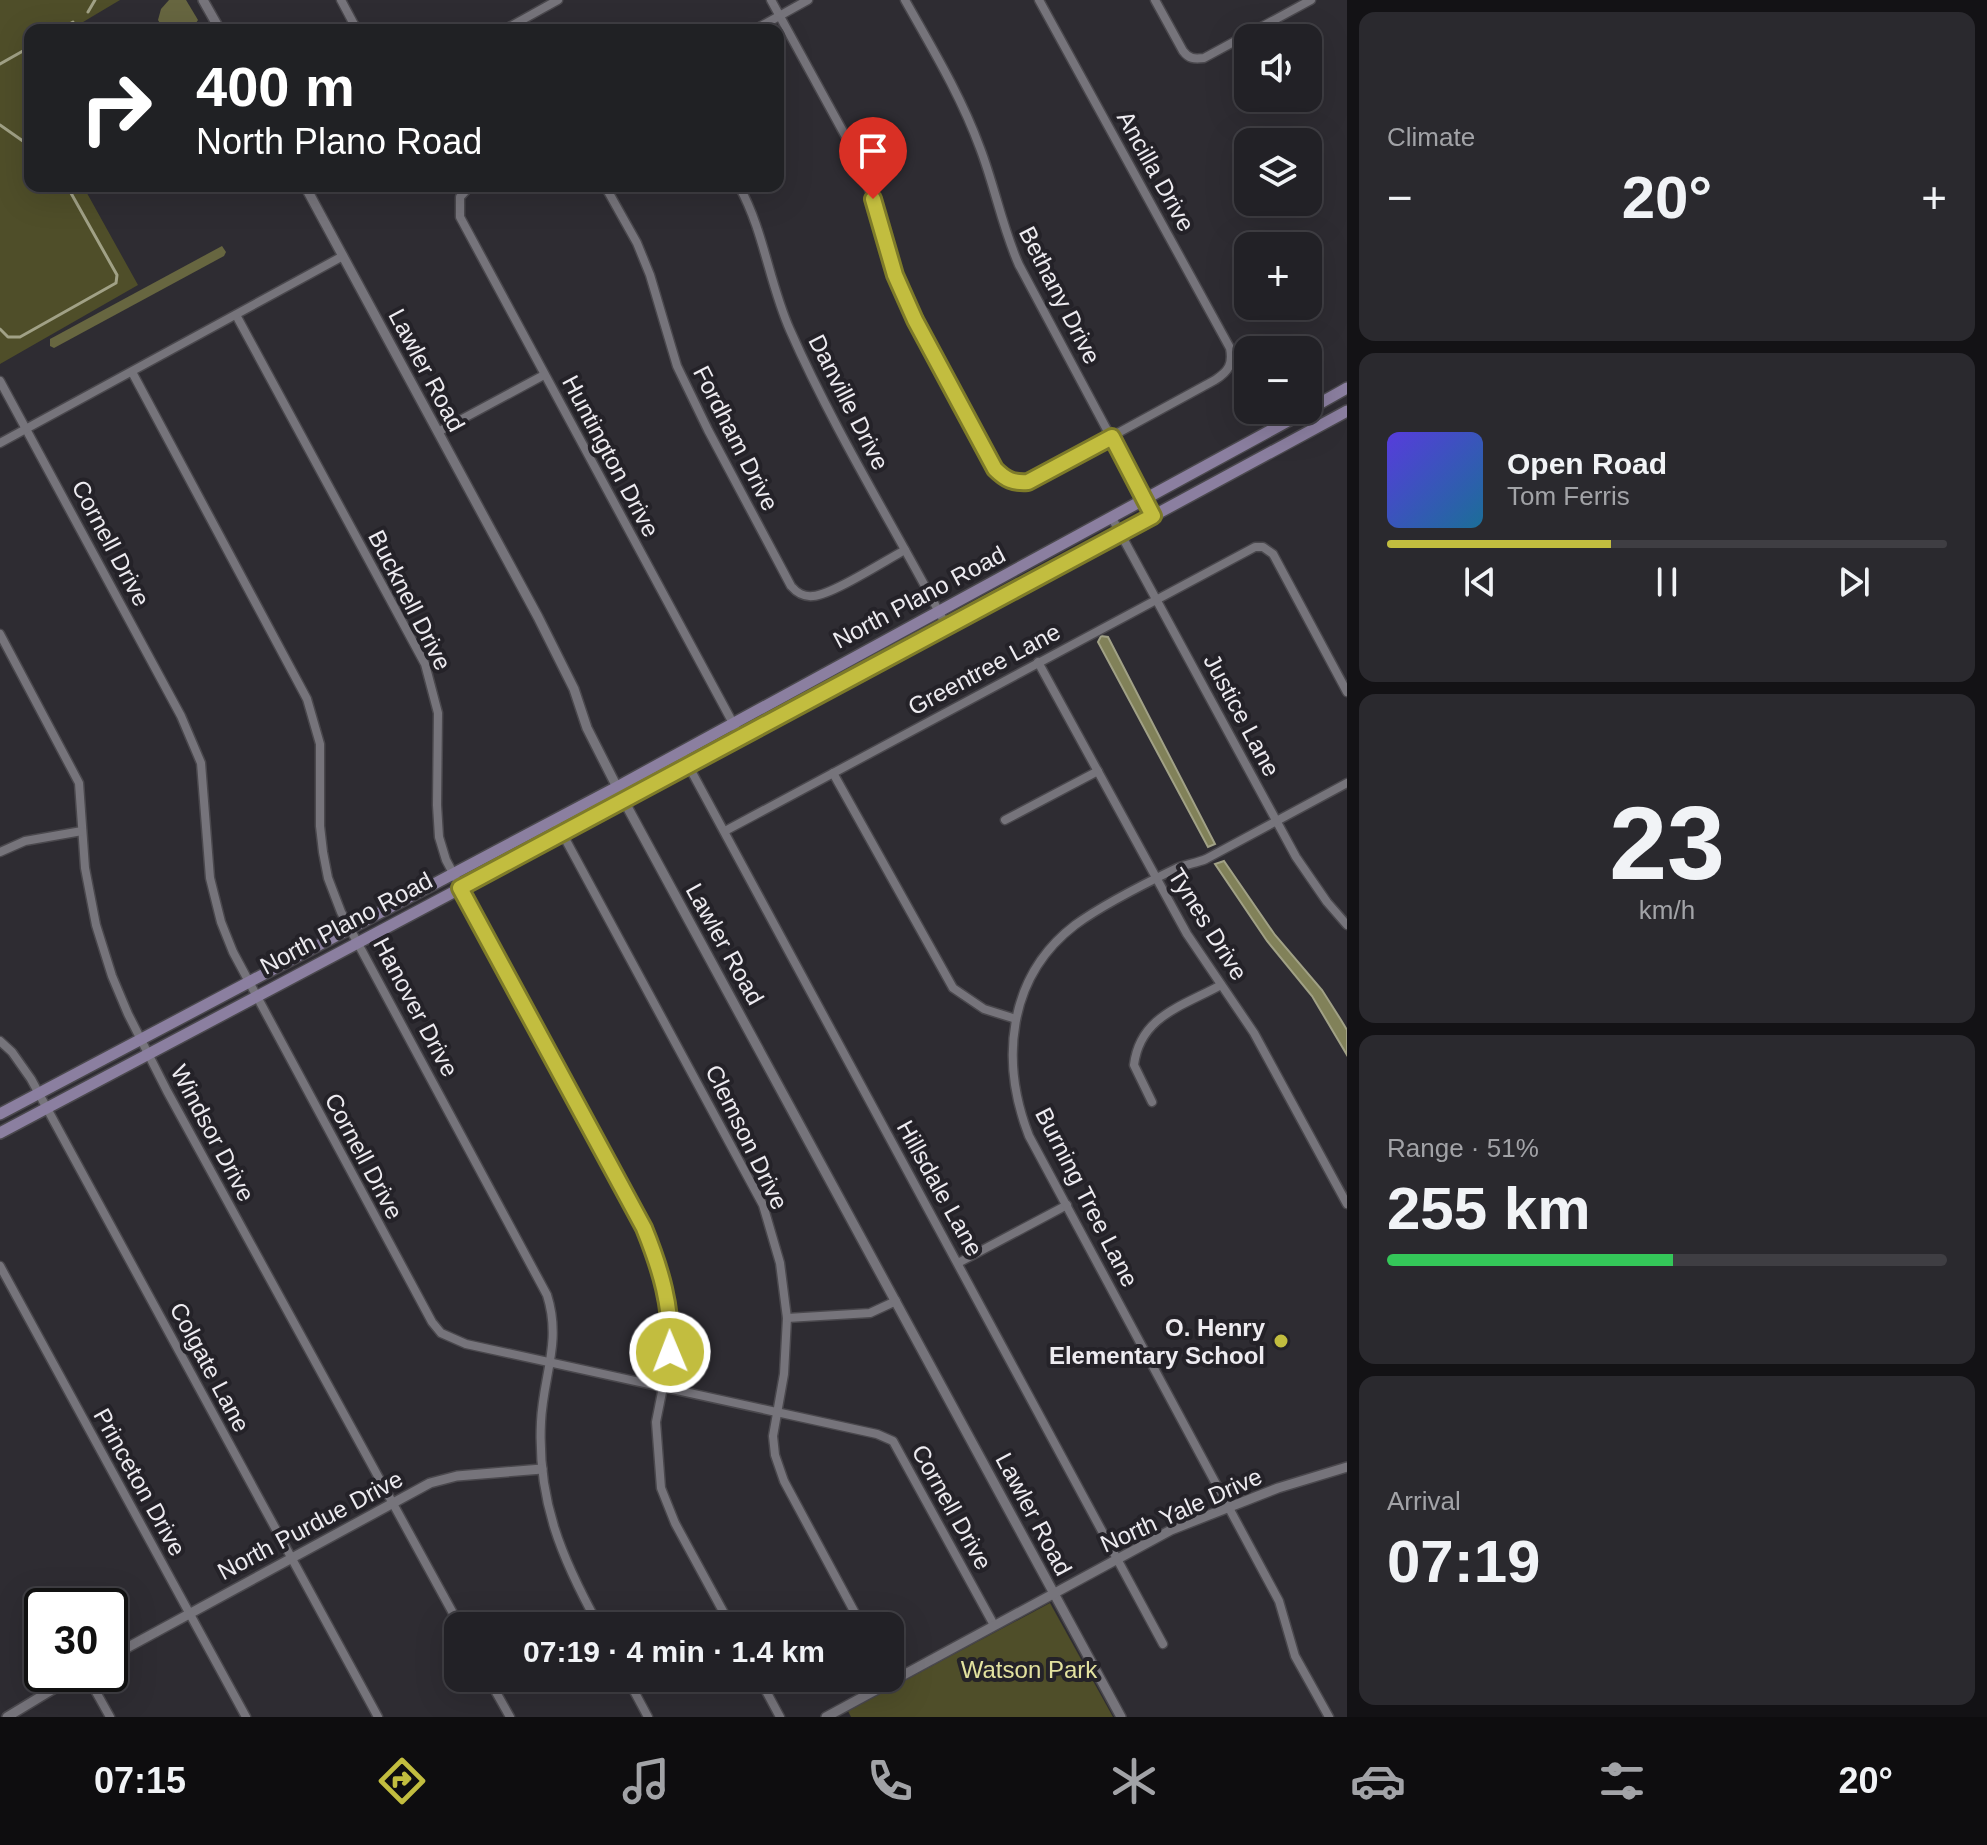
<!DOCTYPE html>
<meta charset="utf-8">
<style>
body{margin:0;font-family:Arial,sans-serif;background:#2a292e;color:#f1f3f6;height:100vh;display:flex;flex-direction:column;font-size:30px;white-space:nowrap}
*{box-sizing:border-box;margin:0}
p{font-size:26px;color:#a2a3a7}
.icon{flex:none;width:44px;height:44px;fill:none;stroke:currentColor;stroke-width:2;stroke-linecap:round;stroke-linejoin:round}
.map{position:relative;flex:1;overflow:hidden}
.drawer{display:flex;flex-direction:column;gap:12px;padding:12px;background:#131215;width:640px}
.drawer>*{flex:none}
.top-card{position:absolute;left:24px;top:24px;width:760px;height:168px;border-radius:16px;box-shadow:0 8px 32px #0002,0 0 0 2px #3f3e43;background:#202124;color:#fff;overflow:hidden}
.controls{position:absolute;left:1234px;top:24px;display:grid;gap:16px}
.controls a{display:grid;place-items:center;width:88px;height:88px;border-radius:16px;background:#222126;box-shadow:0 8px 32px #0002,0 0 0 2px #3f3e43;font-size:40px}
.speed{position:absolute;left:24px;top:1588px;display:flex;gap:16px;font-size:40px;font-weight:700;text-align:center}
.speed>*{display:grid;place-content:center;width:104px;height:104px;border-radius:50%;background:#222126;box-shadow:0 8px 32px #0002,0 0 0 2px #3f3e43;line-height:1}
.speed .limit{border:4px solid #111;border-radius:12px;background:#fff;color:#111}
.pin{position:absolute;display:grid;place-items:center;width:68px;height:68px;color:#fff;margin:-82px -34px;border-radius:50% 50% 50% 0;rotate:-45deg;box-shadow:0 0 8px #0007}
.pin .icon{rotate:45deg}
.me{position:absolute;width:88px;margin:-44px;rotate:359deg;stroke-linejoin:round;filter:drop-shadow(0 0 6px #0008)}
.turn{display:flex;align-items:center;gap:28px;height:168px;padding:0 40px;font-size:36px}
.turn .icon{width:104px;height:104px;stroke-width:2.5}
.turn b{display:block;font-size:56px;line-height:68px}
.big{font-size:60px;font-weight:800;line-height:1.1}
.drawer .widget{flex:1;display:flex;flex-direction:column;justify-content:center;gap:12px;min-width:0;padding:0 28px;border-radius:16px;background:#2a292e}
.drawer .dial{align-items:center;gap:0}
.dial b{font-size:104px;line-height:1}
.song{display:flex;align-items:center;gap:24px}
.cover{width:96px;height:96px;border-radius:12px;background:linear-gradient(135deg,hsl(250 70% 55%),hsl(200 70% 35%))}
.played{height:8px;border-radius:4px;background:linear-gradient(90deg,#c2bd3f 40%,#3f3e43 40%)}
.keys{display:flex;justify-content:space-around;direction:ltr}
.heat{display:flex;justify-content:space-between;align-items:center;font-size:44px;direction:ltr}
.charge{height:12px;border-radius:6px;background:linear-gradient(90deg,#34c759 51%,#3f3e43 0)}
.trip{position:absolute;left:444px;top:1612px;width:460px;height:80px;border-radius:16px;background:#222126;box-shadow:0 8px 32px #0002,0 0 0 2px #3f3e43;font-weight:800;line-height:80px;text-align:center}
.tabs{display:flex;height:128px;justify-content:space-around;align-items:center;background:#0e0d0f;color:#a2a3a7}
.tabs .icon{width:56px;height:56px}
.tabs .selected{color:#c2bd3f}
.tabs b{font-size:36px;color:#f1f3f6}
main{display:flex;flex:1;min-height:0}
.map>svg:first-child{display:block}
.green{fill:#4f4e29}
.forest{fill:#676640}
.water{fill:#818159;stroke:#a1a186;stroke-width:2}
.lines{fill:none;stroke-linecap:round;stroke-linejoin:round}
.stream{stroke:#a1a186;stroke-width:3}
.minor-casing{stroke:#4a484d;stroke-width:11}
.tertiary-casing{stroke:#4a484d;stroke-width:12}
.secondary-casing{stroke:#4a484d;stroke-width:14}
.minor{stroke:#76747b;stroke-width:8}
.tertiary{stroke:#76747b;stroke-width:9}
.secondary{stroke:#8b7fa0;stroke-width:11}
.route-casing{stroke:#7e7b29;stroke-width:20}
.route{stroke:#c2bd3f;stroke-width:14}
.poi-dot{fill:#c2bd3f;stroke:#242228;stroke-width:3}
.labels{text-anchor:middle;dominant-baseline:central;stroke-width:8;stroke-linejoin:round;paint-order:stroke}
.street-label{font-size:24px;fill:#edebf0;stroke:#242228}
.poi-label{font-size:24px;font-weight:bold;fill:#edebf0;stroke:#242228;text-anchor:end}
.park-label{font-size:24px;fill:#e3e29f;stroke:#242228}
</style>
<main>
<div class="map">
<svg width="1347" height="1717" viewBox="0 0 1347 1717">
<rect width="100%" height="100%" fill="#2e2c32"/>
<g class="green">
<path d="M0 0H120L78 25 80 30H30V186H83L138 285 0 364Z"/>
<path d="M1050 1603 1113 1717H851L848 1711Z"/>
</g>
<g class="forest">
<path d="M169 0H186L198 20 191 30H164L158 20 161 9Z"/>
<path d="M222 246 226 252 224 256 54 348 50 346V339Z"/>
</g>
<g class="water">
<path d="M1101 636 1108 637 1215 844 1208 847 1098 642Z"/>
<path d="M1224 861 1275 935 1322 990 1341 1020 1347 1030V1055L1312 996 1267 941 1215 864Z"/>
</g>
<g class="lines">
<g class="stream">
<path d="M88 12 95 0"/>
<path d="M59 30 73 22"/>
<path d="M0 64 30 47"/>
<path d="M0 125 30 146"/>
<path d="M0 329 8 337H20L116 283 117 275 67 186"/>
</g>
<defs>
<g id="minor">
<path d="M341 0 357 30"/>
<path d="M771 0 852 148 873 199 895 275 915 320 995 469C1006 480 1013 483 1028 482L1215 380C1229 371 1233 364 1230 348L1039 0"/>
<path d="M905 0C932 48 961 96 980 148 995 187 1002 227 1019 265L1153 516"/>
<path d="M1155 0 1183 51C1189 59 1194 59 1204 58L1311 0"/>
<path d="M504 30 558 0"/>
<path d="M754 30 808 0"/>
<path d="M470 186 460 197V217L741 738"/>
<path d="M605 186 637 243 650 275 677 366 708 430 791 586C797 593 803 597 813 596 832 595 886 560 905 550"/>
<path d="M739 186C764 231 769 283 790 330 835 432 895 528 947 627"/>
<path d="M236 315 425 664 438 713 437 805 439 837 446 860 644 1228 660 1268 671 1323 670 1352 656 1422 661 1488 675 1523 731 1626"/>
<path d="M132 372 307 699 320 744V826L323 852 328 878 341 912 547 1295C562 1342 543 1376 541 1422 537 1501 562 1559 599 1626"/>
<path d="M0 381 181 716 201 763 210 878 221 922 233 952 432 1322 441 1333 466 1344 877 1434 893 1441 994 1625"/>
<path d="M438 432 544 375"/>
<path d="M0 443 343 256"/>
<path d="M1112 518 1296 857 1327 902 1347 925"/>
<path d="M0 634 79 783 85 868 96 925 112 976 128 1014 167 1091 460 1626"/>
<path d="M1038 662 1187 934 1254 1033 1347 1204"/>
<path d="M681 752 1163 1644"/>
<path d="M833 773 953 988 984 1009 1016 1019"/>
<path d="M555 820 763 1205 780 1263 787 1318 784 1374 773 1436 775 1455 784 1481 862 1626"/>
<path d="M1005 820 1098 771"/>
<path d="M725 831 1255 547H1263L1273 554 1347 692"/>
<path d="M0 852 25 841 82 831"/>
<path d="M0 1041 12 1052 31 1079 378 1717"/>
<path d="M1152 1102 1134 1065C1140 1016 1183 1006 1221 985"/>
<path d="M958 1263 1067 1205"/>
<path d="M0 1266 246 1717"/>
<path d="M787 1318 870 1313 896 1301"/>
<path d="M86 1674 110 1717"/>
<path d="M488 1678 510 1717"/>
<path d="M627 1678 648 1717"/>
<path d="M759 1678 780 1717"/>
<path d="M1329 1717 1295 1656 1279 1601 1029 1136C1000 1062 1007 977 1075 925 1101 906 1148 882 1177 868 1187 864 1197 863 1206 859L1347 783"/>
</g>
<g id="tertiary">
<path d="M203 0 220 30"/>
<path d="M305 186 538 617 574 689 587 728 624 801 1121 1717"/>
<path d="M110 1657 430 1483 457 1476 542 1469"/>
<path d="M7 1717 78 1674"/>
<path d="M826 1717 1171 1530 1278 1488 1347 1467"/>
</g>
<g id="secondary">
<path d="M1308 410 1347 388"/>
<path d="M0 1114 617 787 1308 410"/>
<path d="M0 1133 689 767 1347 411"/>
</g>
</defs>
<use href="#minor" class="minor-casing"/>
<use href="#tertiary" class="tertiary-casing"/>
<use href="#secondary" class="secondary-casing"/>
<use href="#minor" class="minor"/>
<use href="#tertiary" class="tertiary"/>
<use href="#secondary" class="secondary"/>
</g>
<g class="lines">
<defs>
<path id="route" d="M670 1352C672 1307 661 1270 644 1228L460 888 1153 516 1112 437 1028 482C1013 483 1006 480 995 469L915 320 895 275 873 199"/>
</defs>
<use href="#route" class="route-casing"/>
<use href="#route" class="route"/>
</g>
<circle class="poi-dot" cx="1281" cy="1341" r="8"/>
<g class="labels">
<g class="street-label">
<text transform="translate(1156 171) rotate(61)">Ancilla Drive</text>
<text transform="translate(1060 295) rotate(63)">Bethany Drive</text>
<text transform="translate(427 370) rotate(62)">Lawler Road</text>
<text transform="translate(849 402) rotate(63)">Danville Drive</text>
<text transform="translate(736 438) rotate(63)">Fordham Drive</text>
<text transform="translate(611 456) rotate(62)">Huntington Drive</text>
<text transform="translate(111 543) rotate(62)">Cornell Drive</text>
<text transform="translate(919 597) rotate(-28)">North Plano Road</text>
<text transform="translate(410 600) rotate(63)">Bucknell Drive</text>
<text transform="translate(984 669) rotate(-28)">Greentree Lane</text>
<text transform="translate(1242 715) rotate(62)">Justice Lane</text>
<text transform="translate(346 923) rotate(-28)">North Plano Road</text>
<text transform="translate(1208 924) rotate(58)">Tynes Drive</text>
<text transform="translate(725 944) rotate(61)">Lawler Road</text>
<text transform="translate(416 1007) rotate(62)">Hanover Drive</text>
<text transform="translate(213 1133) rotate(62)">Windsor Drive</text>
<text transform="translate(747 1137) rotate(64)">Clemson Drive</text>
<text transform="translate(364 1156) rotate(62)">Cornell Drive</text>
<text transform="translate(940 1188) rotate(61)">Hillsdale Lane</text>
<text transform="translate(1087 1197) rotate(63)">Burning Tree Lane</text>
<text transform="translate(210 1367) rotate(62)">Colgate Lane</text>
<text transform="translate(140 1482) rotate(61)">Princeton Drive</text>
<text transform="translate(952 1507) rotate(61)">Cornell Drive</text>
<text transform="translate(1181 1510) rotate(-24)">North Yale Drive</text>
<text transform="translate(1034 1514) rotate(62)">Lawler Road</text>
<text transform="translate(310 1525) rotate(-28)">North Purdue Drive</text>
</g>
<g class="poi-label">
<text x="1265" y="1327">O. Henry<tspan x="1265" dy="28">Elementary School</tspan></text>
</g>
<g class="park-label">
<text x="1029" y="1669">Watson Park</text>
</g>
</g>
</svg>
<div class="controls">
<a><svg class="icon" aria-label="sound" viewBox="0 0 24 24"><path d="M4 9h4l5-4v14l-5-4H4zM17 9q2 3 0 6"/></svg></a>
<a><svg class="icon" aria-label="layers" viewBox="0 0 24 24"><path d="M12 4l9 5-9 5-9-5zM3 14l9 5 9-5"/></svg></a>
<a>+</a>
<a>−</a>
</div>
<div class="speed"><div class="limit">30</div></div>
<div class="pin" style="left:873px;top:199px;background:#d93025"><svg class="icon" aria-label="arrive" viewBox="0 0 24 24"><path d="M6 21V4h12l-3 4 3 4H6"/></svg></div>
<svg class="me" style="left:670px;top:1352px" viewBox="-20 -20 40 40"><circle r="17" fill="#c2bd3f" stroke="#fff" stroke-width="3"/><path d="M0-11L8 9 0 5-8 9z" fill="#fff"/></svg>
<div class="trip">07:19 · 4 min · 1.4 km</div>
<div class="top-card">
<div class="turn"><svg class="icon" aria-label="right" viewBox="0 0 24 24"><path d="M7 20v-9h11M14 6l5 5-5 5"/></svg><div><b>400 m</b>North Plano Road</div></div>
</div>
</div>
<section class="drawer">
<div class="widget"><p>Climate</p>
<div class="heat"><a>−</a><b class="big">20°</b><a>+</a></div>
</div>
<div class="widget">
<div class="song"><i class="cover"></i><div><b>Open Road</b><p>Tom Ferris</p></div></div>
<div class="played"></div>
<div class="keys"><svg class="icon" aria-label="previous" viewBox="0 0 24 24"><path d="M18 5L8 12l10 7zM5 5v14"/></svg><svg class="icon" aria-label="pause" viewBox="0 0 24 24"><path d="M8 5v14M16 5v14"/></svg><svg class="icon" aria-label="next" viewBox="0 0 24 24"><path d="M6 5l10 7-10 7zM19 5v14"/></svg></div>
</div>
<div class="widget dial"><b>23</b><p>km/h</p></div>
<div class="widget"><p>Range · 51%</p><b class="big">255 km</b><div class="charge"></div></div>
<div class="widget"><p>Arrival</p><b class="big">07:19</b></div>
</section>
</main>
<nav class="tabs">
<b>07:15</b>
<svg class="icon selected" aria-label="directions" viewBox="0 0 24 24"><path d="M12 3l9 9-9 9-9-9zM9 14v-3h6M13 9l2 2-2 2"/></svg>
<svg class="icon" aria-label="music" viewBox="0 0 24 24"><path d="M9 18V5l10-2v13"/><circle cx="6" cy="18" r="3"/><circle cx="16" cy="16" r="3"/></svg>
<svg class="icon" aria-label="phone" viewBox="0 0 24 24"><path d="M5 4h4l2 5-3 2q2 4 5 5l2-3 5 2v4C11 20 4 13 5 4z"/></svg>
<svg class="icon" aria-label="climate" viewBox="0 0 24 24"><path d="M12 3v18M4 7l16 10M4 17L20 7"/></svg>
<svg class="icon" aria-label="car" viewBox="0 0 24 24"><path d="M5 17H2v-5l4-1 3-4h7l3 4 3 1v5h-3M9 17h6M6 11h13"/><circle cx="7" cy="17" r="2"/><circle cx="17" cy="17" r="2"/></svg>
<svg class="icon" aria-label="filters" viewBox="0 0 24 24"><path d="M4 7h16M4 17h16"/><circle cx="9" cy="7" r="2"/><circle cx="15" cy="17" r="2"/></svg>
<b>20°</b>
</nav>
